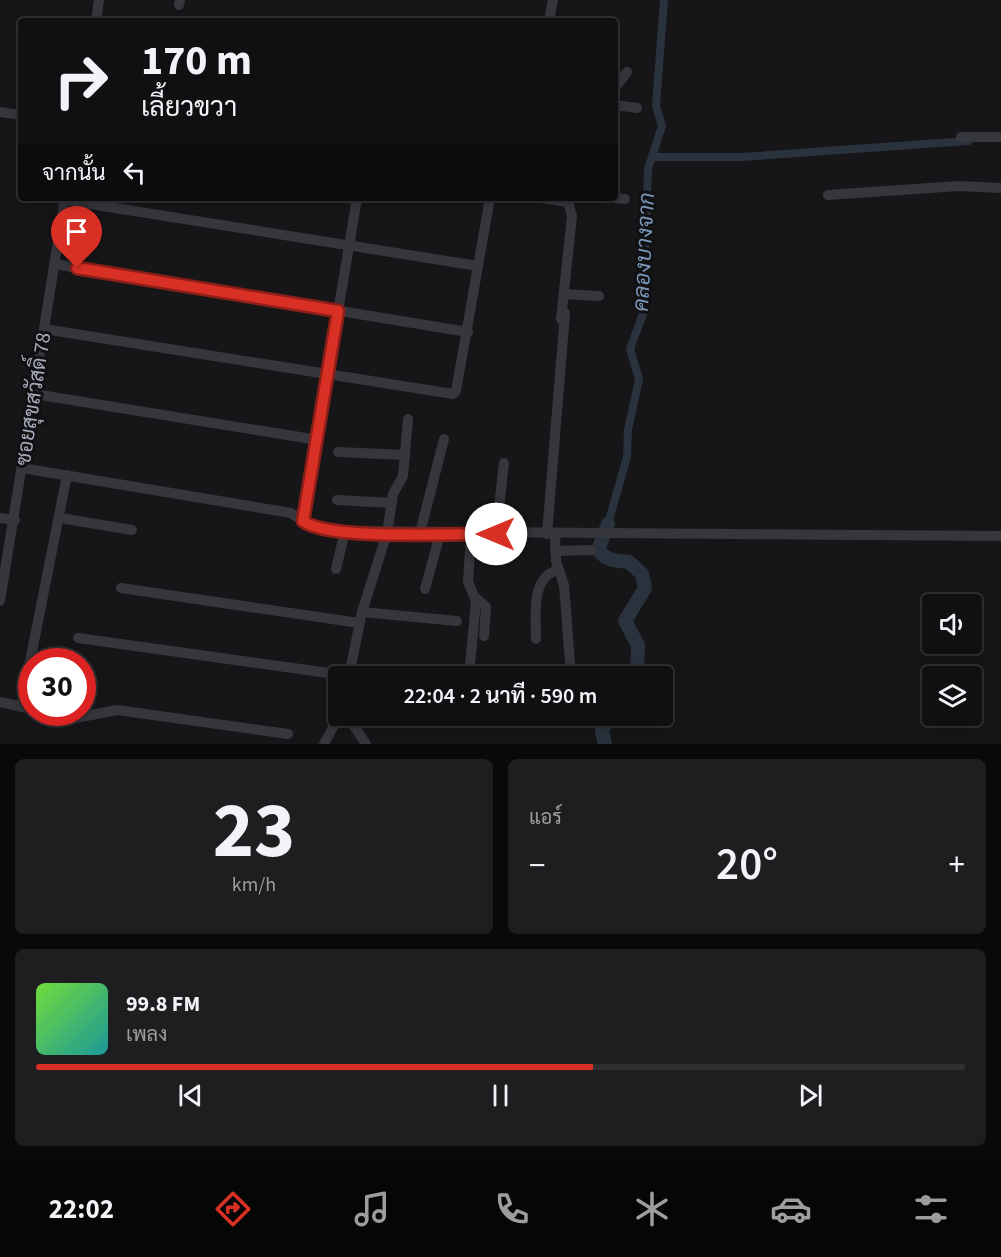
<!DOCTYPE html>
<html lang="th">
<meta charset="utf-8">
<style>
body{margin:0;font-family:"Source Sans 3",Sarabun,sans-serif;background:#1e1e20;color:#f1f3f6;height:100vh;display:flex;flex-direction:column;font-size:22px;white-space:nowrap}
*{box-sizing:border-box;margin:0}
p{font-size:20px;color:#9c9d9f}
.icon{flex:none;width:33px;height:33px;fill:none;stroke:currentColor;stroke-width:2;stroke-linecap:round;stroke-linejoin:round}
.map{position:relative;height:744px;overflow:hidden}
.sheet{display:flex;flex-direction:column;gap:15px;padding:15px;background:#09090a;flex:1}
.sheet>*{flex:none}
.top-card{position:absolute;left:18px;top:18px;width:600px;height:183px;border-radius:6px;box-shadow:0 3px 15px #0003,0 0 0 2px #303032;background:#101012;color:#f1f3f6;overflow:hidden}
.tools{position:absolute;left:922px;top:594px;display:grid;gap:12px}
.tools a{display:grid;place-items:center;width:60px;height:60px;border-radius:6px;background:#101012;box-shadow:0 3px 15px #0003,0 0 0 2px #303032;font-size:30px}
.speed{position:absolute;left:18px;top:648px;display:flex;gap:12px;font-size:30px;font-weight:700;text-align:center}
.speed>*{display:grid;place-content:center;width:78px;height:78px;border-radius:50%;background:#101012;box-shadow:0 3px 15px #0003,0 0 0 2px #303032;line-height:1}
.speed .limit{border:9px solid #d22;background:#fff;color:#111}
.pin{position:absolute;display:grid;place-items:center;width:51px;height:51px;color:#fff;margin:-62px -26px;border-radius:50% 50% 50% 0;rotate:-45deg;box-shadow:0 0 6px #0007}
.pin .icon{rotate:45deg}
.me{position:absolute;width:66px;margin:-33px;rotate:270deg;stroke-linejoin:round;filter:drop-shadow(0 0 4px #0008)}
.turn{display:flex;align-items:center;gap:21px;height:126px;padding:0 24px;font-size:27px}
.turn .icon{width:78px;height:78px;stroke-width:2.5}
.turn b{display:block;font-size:42px;line-height:51px}
.then{display:flex;align-items:center;height:57px;padding:0 24px;background:#0003;gap:12px;font-size:22px}
.big{font-size:45px;font-weight:600;line-height:1.1}
.sheet .widget{flex:1;display:flex;flex-direction:column;justify-content:center;gap:9px;min-width:0;padding:0 21px;border-radius:9px;background:#1e1e20}
.sheet .dial{align-items:center;gap:0}
.dial b{font-size:78px;line-height:1}
.song{display:flex;align-items:center;gap:18px}
.cover{width:72px;height:72px;border-radius:9px;background:linear-gradient(135deg,hsl(100 70% 55%),hsl(180 70% 35%))}
.played{height:6px;border-radius:3px;background:linear-gradient(90deg,#d93025 60%,#303032 60%)}
.keys{display:flex;justify-content:space-around;direction:ltr}
.heat{display:flex;justify-content:space-between;align-items:center;font-size:33px;direction:ltr}
.sheet .tiles{flex:1;display:grid;gap:15px;grid-template-columns:1fr 1fr}
.widget:last-child{grid-column:span 2}
.trip{position:absolute;left:328px;top:666px;width:345px;height:60px;border-radius:6px;background:#101012;box-shadow:0 3px 15px #0003,0 0 0 2px #303032;font-weight:600;line-height:60px;text-align:center}
.tab-bar{display:flex;height:96px;justify-content:space-around;align-items:center;background:#060607;color:#9c9d9f}
.tab-bar .icon{width:42px;height:42px}
.tab-bar .selected{color:#d93025}
.tab-bar b{font-size:27px;color:#f1f3f6}
.map>svg:first-child{display:block}
.lines{fill:none;stroke-linecap:round;stroke-linejoin:round}
.canal{stroke:#2a333d;stroke-width:8}
.river{stroke:#2a333d;stroke-width:14}
.minor{stroke:#36373d;stroke-width:10}
.route-casing{stroke:#8d1f18;stroke-width:15}
.route{stroke:#d93025;stroke-width:10}
.labels{text-anchor:middle;dominant-baseline:central;stroke-width:6;stroke-linejoin:round;paint-order:stroke}
.street-label{font-size:21px;fill:#a6aab9;stroke:#111013}
.water-label{font-size:22px;font-style:italic;fill:#7a96b7;stroke:#111013}
</style>
<div class="map">
<svg width="1001" height="744" viewBox="0 0 1001 744">
<rect width="100%" height="100%" fill="#161518"/>
<g class="lines">
<g class="canal">
<path d="M652 157H742L968 141"/>
<path d="M608 524 627 457 628 430 639 379 630 349 643 314 648 169 662 126 656 106 664 0"/>
</g>
<g class="river">
<path d="M608 524 598 550C607 561 616 561 629 562L642 574 645 588 625 621 638 645 637 676"/>
<path d="M605 744 602 731 610 716"/>
</g>
<g class="minor">
<path d="M179 5 180 0"/>
<path d="M96 21 99 0"/>
<path d="M549 21 553 0"/>
<path d="M615 88 627 72"/>
<path d="M615 105 637 108"/>
<path d="M0 112 21 115"/>
<path d="M961 137H1001"/>
<path d="M828 195 958 186 1001 188"/>
<path d="M543 198 568 202 572 216 561 319"/>
<path d="M615 198 625 199"/>
<path d="M65 200 478 266"/>
<path d="M54 264 468 332"/>
<path d="M564 294 599 296"/>
<path d="M44 329 453 394 456 391 490 198"/>
<path d="M34 394 318 440"/>
<path d="M338 452 405 455"/>
<path d="M22 468 291 513 313 527 345 531 1001 536"/>
<path d="M337 500 392 503"/>
<path d="M0 518 15 520"/>
<path d="M60 518 132 530"/>
<path d="M303 521 357 198"/>
<path d="M420 533 444 439"/>
<path d="M471 534 468 582 476 601 470 665 476 674"/>
<path d="M496 534 504 463"/>
<path d="M547 534 565 313"/>
<path d="M555 534 556 561 564 585 571 676"/>
<path d="M555 551 591 550"/>
<path d="M336 569 345 531"/>
<path d="M121 588 359 623"/>
<path d="M425 589 440 534"/>
<path d="M475 597 486 607 484 636"/>
<path d="M0 601 65 198"/>
<path d="M362 612 457 621"/>
<path d="M78 638 350 676"/>
<path d="M536 639C536 617 530 577 558 570"/>
<path d="M349 676 362 612 387 533 393 494 403 476 408 419"/>
<path d="M0 702 32 709"/>
<path d="M21 707 67 475"/>
<path d="M47 712 76 718 117 710 288 734"/>
<path d="M347 716 366 744"/>
<path d="M574 716V717"/>
<path d="M324 744 333 727"/>
</g>
</g>
<g class="lines">
<defs>
<path id="route" d="M77 268 338 311 303 521C329 541 457 533 496 534"/>
</defs>
<use href="#route" class="route-casing"/>
<use href="#route" class="route"/>
</g>
<g class="labels">
<g class="street-label">
<text transform="translate(33 399) rotate(-81)">ซอยสุขสวัสดิ์ 78</text>
</g>
<g class="water-label">
<text transform="translate(644 252) rotate(-87)">คลองบางจาก</text>
</g>
</g>
</svg>
<div class="tools">
<a><svg class="icon" aria-label="sound" viewBox="0 0 24 24"><path d="M4 9h4l5-4v14l-5-4H4zM17 9q2 3 0 6"/></svg></a>
<a><svg class="icon" aria-label="layers" viewBox="0 0 24 24"><path d="M12 4l9 5-9 5-9-5zM3 14l9 5 9-5"/></svg></a>
</div>
<div class="speed"><div class="limit">30</div></div>
<div class="pin" style="left:77px;top:268px;background:#d93025"><svg class="icon" aria-label="arrive" viewBox="0 0 24 24"><path d="M6 21V4h12l-3 4 3 4H6"/></svg></div>
<svg class="me" style="left:496px;top:534px" viewBox="-20 -20 40 40"><circle r="19" fill="#fff"/><path d="M0-13L10 11 0 6-10 11z" fill="#d93025"/></svg>
<div class="trip">22:04 · 2 นาที · 590 m</div>
<div class="top-card">
<div class="turn"><svg class="icon" aria-label="right" viewBox="0 0 24 24"><path d="M7 20v-9h11M14 6l5 5-5 5"/></svg><div><b>170 m</b>เลี้ยวขวา</div></div>
<div class="then">จากนั้น<svg class="icon" aria-label="left" viewBox="0 0 24 24"><path d="M17 20v-9H6M10 6l-5 5 5 5"/></svg></div>
</div>
</div>
<section class="sheet">
<div class="tiles">
<div class="widget dial"><b>23</b><p>km/h</p></div>
<div class="widget"><p>แอร์</p>
<div class="heat"><a>−</a><b class="big">20°</b><a>+</a></div>
</div>
<div class="widget">
<div class="song"><i class="cover"></i><div><b>99.8 FM</b><p>เพลง</p></div></div>
<div class="played"></div>
<div class="keys"><svg class="icon" aria-label="previous" viewBox="0 0 24 24"><path d="M18 5L8 12l10 7zM5 5v14"/></svg><svg class="icon" aria-label="pause" viewBox="0 0 24 24"><path d="M8 5v14M16 5v14"/></svg><svg class="icon" aria-label="next" viewBox="0 0 24 24"><path d="M6 5l10 7-10 7zM19 5v14"/></svg></div>
</div>
</div>
</section>
<nav class="tab-bar">
<b>22:02</b>
<svg class="icon selected" aria-label="directions" viewBox="0 0 24 24"><path d="M12 3l9 9-9 9-9-9zM9 14v-3h6M13 9l2 2-2 2"/></svg>
<svg class="icon" aria-label="music" viewBox="0 0 24 24"><path d="M9 18V5l10-2v13"/><circle cx="6" cy="18" r="3"/><circle cx="16" cy="16" r="3"/></svg>
<svg class="icon" aria-label="phone" viewBox="0 0 24 24"><path d="M5 4h4l2 5-3 2q2 4 5 5l2-3 5 2v4C11 20 4 13 5 4z"/></svg>
<svg class="icon" aria-label="climate" viewBox="0 0 24 24"><path d="M12 3v18M4 7l16 10M4 17L20 7"/></svg>
<svg class="icon" aria-label="car" viewBox="0 0 24 24"><path d="M5 17H2v-5l4-1 3-4h7l3 4 3 1v5h-3M9 17h6M6 11h13"/><circle cx="7" cy="17" r="2"/><circle cx="17" cy="17" r="2"/></svg>
<svg class="icon" aria-label="filters" viewBox="0 0 24 24"><path d="M4 7h16M4 17h16"/><circle cx="9" cy="7" r="2"/><circle cx="15" cy="17" r="2"/></svg>
</nav>
